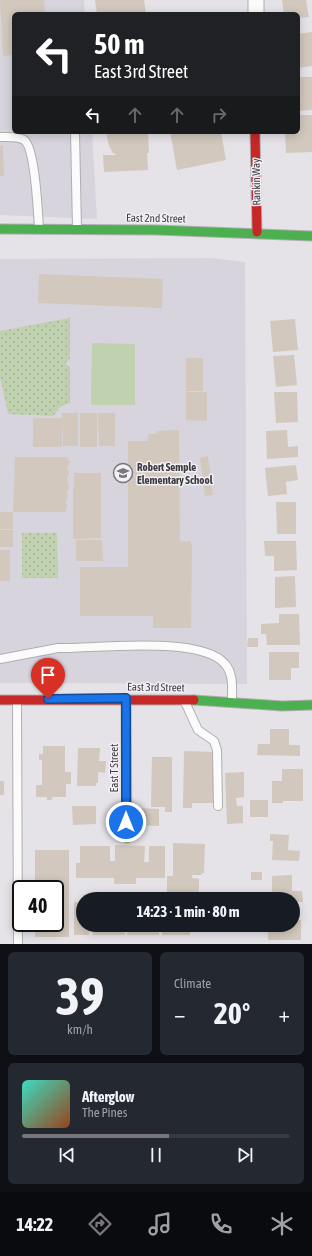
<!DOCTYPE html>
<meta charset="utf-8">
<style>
body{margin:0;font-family:"Asap Condensed",sans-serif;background:#242831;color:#f1f3f6;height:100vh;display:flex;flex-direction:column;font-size:15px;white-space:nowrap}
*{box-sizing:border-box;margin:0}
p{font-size:13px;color:#9ea1a6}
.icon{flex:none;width:22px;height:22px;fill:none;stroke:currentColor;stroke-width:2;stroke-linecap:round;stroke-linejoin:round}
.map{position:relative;height:944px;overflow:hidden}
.side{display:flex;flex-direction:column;gap:8px;padding:8px;background:#0d0f14;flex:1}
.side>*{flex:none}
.top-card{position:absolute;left:12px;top:12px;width:288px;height:122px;border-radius:6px;box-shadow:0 2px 10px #0003;background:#202124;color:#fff;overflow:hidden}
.speed{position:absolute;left:12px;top:880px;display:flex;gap:8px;font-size:20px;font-weight:700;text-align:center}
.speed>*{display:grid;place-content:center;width:52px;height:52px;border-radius:50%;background:#171b24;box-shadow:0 2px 10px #0003;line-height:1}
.speed .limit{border:2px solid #111;border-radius:6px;background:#fff;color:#111}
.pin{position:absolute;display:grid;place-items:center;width:34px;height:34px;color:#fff;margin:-41px -17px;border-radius:50% 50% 50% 0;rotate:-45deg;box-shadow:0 0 4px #0007}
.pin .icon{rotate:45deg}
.me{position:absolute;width:44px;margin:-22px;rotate:0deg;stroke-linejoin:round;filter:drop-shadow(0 0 3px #0008)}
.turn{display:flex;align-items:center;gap:14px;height:84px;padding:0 16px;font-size:18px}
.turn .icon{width:52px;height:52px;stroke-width:2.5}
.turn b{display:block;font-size:28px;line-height:34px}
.lanes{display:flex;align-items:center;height:38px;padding:0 16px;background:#0003;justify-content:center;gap:20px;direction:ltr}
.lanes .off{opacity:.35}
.big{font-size:30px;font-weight:700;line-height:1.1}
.side .widget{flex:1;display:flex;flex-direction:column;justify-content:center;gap:6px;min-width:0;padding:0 14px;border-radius:6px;background:#242831}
.side .dial{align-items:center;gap:0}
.dial b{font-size:52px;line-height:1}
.song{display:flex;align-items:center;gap:12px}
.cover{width:48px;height:48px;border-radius:6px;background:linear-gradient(135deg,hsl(170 70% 55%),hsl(20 70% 35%))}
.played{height:4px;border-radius:2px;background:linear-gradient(90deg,#78767a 55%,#363941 55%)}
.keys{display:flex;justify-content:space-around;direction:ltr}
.heat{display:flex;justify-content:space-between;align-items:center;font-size:22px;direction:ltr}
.side .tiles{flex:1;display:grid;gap:8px;grid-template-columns:1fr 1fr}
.widget:last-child{grid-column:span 2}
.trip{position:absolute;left:76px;top:892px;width:224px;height:40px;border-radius:20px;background:#171b24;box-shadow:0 2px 10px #0003;font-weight:700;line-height:40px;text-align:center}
.tab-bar{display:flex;height:64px;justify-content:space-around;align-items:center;background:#090b0e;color:#9ea1a6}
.tab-bar .icon{width:28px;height:28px}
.tab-bar .on{color:#78767a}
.tab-bar b{font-size:18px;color:#f1f3f6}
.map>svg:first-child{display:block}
.built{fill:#d8d4dd}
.park{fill:url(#park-dots)}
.garden{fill:#c0d1b0}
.building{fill:#d2c8bd}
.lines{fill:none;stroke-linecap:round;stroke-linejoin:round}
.lane-casing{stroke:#afaeb0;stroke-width:10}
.street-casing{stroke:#afaeb0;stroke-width:17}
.fast-casing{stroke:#afaeb0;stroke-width:11}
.jam-casing{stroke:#afaeb0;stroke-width:11}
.lane{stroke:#fbfbfc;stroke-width:8}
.street{stroke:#fbfbfc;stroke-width:15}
.fast{stroke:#4caf50;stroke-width:9}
.jam{stroke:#c62828;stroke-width:9}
.route-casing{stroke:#114b97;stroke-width:10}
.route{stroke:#1a73e8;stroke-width:7}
.labels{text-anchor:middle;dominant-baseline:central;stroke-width:3;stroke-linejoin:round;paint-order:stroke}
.street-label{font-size:11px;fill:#3d3c3e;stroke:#f2eff6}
.poi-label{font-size:11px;font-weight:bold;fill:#3d3c3e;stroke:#f2eff6;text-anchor:start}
</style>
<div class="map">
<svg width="312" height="944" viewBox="0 0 312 944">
<defs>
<pattern id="park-dots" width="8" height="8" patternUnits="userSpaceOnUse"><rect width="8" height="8" fill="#c0d1b0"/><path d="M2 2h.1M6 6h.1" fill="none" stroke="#a6b498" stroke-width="1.8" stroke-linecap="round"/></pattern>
</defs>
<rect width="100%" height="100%" fill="#e5e3e8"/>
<g class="built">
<path d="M0 0H84L85 14H14V132H92L97 219 0 215Z"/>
<path d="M211 258 245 262 247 684 0 683V259Z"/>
</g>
<g class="park">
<path d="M70 318V359L66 362V364L70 367V403L61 406 53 416 8 414 0 377V331Z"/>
<path d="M22 533H57L58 578H22Z"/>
</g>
<path class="garden" d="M92 343 135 344V405H91Z"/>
<g class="building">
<path d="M0 0H44L45 14H14V55L3 56Z"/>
<path d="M95 0H144L146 14H97Z"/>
<path d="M282 0H306L309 17 298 18V14H284Z"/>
<path d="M312 32V66L298 68V34Z"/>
<path d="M298 77H312V110L298 111Z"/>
<path d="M299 115H312V152L286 153 285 133H300Z"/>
<path d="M106 132H148L149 153H147L148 170 104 172 103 155H117L113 153 109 146Z"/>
<path d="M170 132H221L226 160 177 170Z"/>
<path d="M0 146H3L4 176H0Z"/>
<path d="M39 274 163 279 162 308 38 303Z"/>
<path d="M295 319 298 350 273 352 270 321Z"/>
<path d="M294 355 297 385 276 387 273 356Z"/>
<rect x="186" y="358" width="17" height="33"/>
<path d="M186 392H207V421L186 420Z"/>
<path d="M274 392H297L298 422 276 423Z"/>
<path d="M62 413H78V446H63Z"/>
<rect x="80" y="413" width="17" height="34"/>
<path d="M98 413H115V446H99Z"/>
<rect x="33" y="418" width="29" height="29"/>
<path d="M179 430 180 542 191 541V545H192L191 628H153V616H80V567H128V441H148V434H156L157 431Z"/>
<path d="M287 430 288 447 298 446V457L267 459 266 431Z"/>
<path d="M208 456 213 495 205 496 200 458Z"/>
<path d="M15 457H67L70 462 67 468 69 473 67 479 69 485 68 491H66L68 496 66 501 67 507 65 512H13Z"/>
<path d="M296 465 298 480 286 482 287 494 268 496 265 468Z"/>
<path d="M74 473H101V538L73 539V488H74Z"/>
<path d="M276 502H296V534H277Z"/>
<rect x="0" y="512" width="13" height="17"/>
<rect x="0" y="530" width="13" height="17"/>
<path d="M76 540H102L103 561H76Z"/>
<path d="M264 541H296L297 570 274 571V556H265Z"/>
<rect x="0" y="550" width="10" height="31"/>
<path d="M295 576 296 607 275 608V577Z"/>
<path d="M279 614H299L300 645H267L266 634H261V624L279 623Z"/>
<path d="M248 638H258V647H247Z"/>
<path d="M269 652H299V668H291V680H269Z"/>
<path d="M270 729H289V745H300V756L257 755 258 744H270Z"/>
<path d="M43 746H65V772H71V784H66V797H52V800H47V797H36V785H42V760H39V754H43Z"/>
<path d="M78 748H100L99 761H106L105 773 98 772V783H96V786H77Z"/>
<path d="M184 751 216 752 215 803H192V808H183Z"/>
<path d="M152 757H172V812H165V807H151Z"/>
<path d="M282 769H303V801H283V803H272V781H282Z"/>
<path d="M244 772V797L236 798 237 806H243V823L227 824 225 773Z"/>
<rect x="0" y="781" width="4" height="14"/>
<rect x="250" y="800" width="18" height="17"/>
<path d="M72 806H96V824L73 825Z"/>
<path d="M137 808 159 809V826L136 825Z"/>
<path d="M270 834 289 835 288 850 300 851 299 861 272 860 273 841H270Z"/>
<path d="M173 843 205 844 204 873H202L201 875H192V878L199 879V894L167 893V876H173Z"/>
<path d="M115 845 145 846 144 862H149V846H165V878H136V884H114V878H76V863H80V846H110V861H115Z"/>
<path d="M35 850H69V937H35V923H55V889H44L43 883H35Z"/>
<rect x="251" y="872" width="11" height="8"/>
<path d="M292 875V891H302L303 902H293V899H271V893H272V876Z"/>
<path d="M74 902H83V925H195V931H190V935H162V927H159V935H127L128 927H125V935H93V927H89V935H74Z"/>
<path d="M293 920H301V940H268V930H249V925H293Z"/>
</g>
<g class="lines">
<defs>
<g id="lane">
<path d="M75 132 77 228"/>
<path d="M0 137C7 137 18 136 24 140 35 147 38 213 39 228"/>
<path d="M0 659 58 648H70C105 647 203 637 225 664 234 674 232 690 232 702"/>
<path d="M17 700 18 944"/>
<path d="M185 702 198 730 214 741 217 750 218 806"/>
</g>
<path id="street" d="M256 14V0"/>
<g id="fast">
<path d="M0 229 156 230 312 236"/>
<path d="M126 699 127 838"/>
<path d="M194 700 282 706 312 705"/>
</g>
<g id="jam">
<path d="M255 132 257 232"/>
<path d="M0 700H194"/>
</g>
</defs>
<use href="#lane" class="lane-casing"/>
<use href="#street" class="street-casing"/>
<use href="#fast" class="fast-casing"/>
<use href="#jam" class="jam-casing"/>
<use href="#lane" class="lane"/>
<use href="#street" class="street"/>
<use href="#fast" class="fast"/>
<use href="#jam" class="jam"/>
</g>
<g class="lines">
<defs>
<path id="route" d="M48 699 126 698V822"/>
</defs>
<use href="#route" class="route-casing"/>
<use href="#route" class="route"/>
</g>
<defs>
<symbol id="school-ring" viewBox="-11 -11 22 22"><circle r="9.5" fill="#f2eff6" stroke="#78767a" stroke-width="1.5"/><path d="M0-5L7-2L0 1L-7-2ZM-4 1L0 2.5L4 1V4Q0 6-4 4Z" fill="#78767a"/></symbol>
</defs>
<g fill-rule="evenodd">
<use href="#school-ring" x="112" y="462" width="22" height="22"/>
</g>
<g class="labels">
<g class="street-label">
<text transform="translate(256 182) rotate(-91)">Rankin Way</text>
<text transform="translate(156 218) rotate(1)">East 2nd Street</text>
<text transform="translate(156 687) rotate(1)">East 3rd Street</text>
<text transform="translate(114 768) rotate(-90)">East T Street</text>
</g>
<g class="poi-label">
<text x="137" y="467">Robert Semple<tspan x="137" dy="13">Elementary School</tspan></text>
</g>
</g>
</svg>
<div class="speed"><div class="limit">40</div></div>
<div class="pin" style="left:48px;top:699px;background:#d93025"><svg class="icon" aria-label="arrive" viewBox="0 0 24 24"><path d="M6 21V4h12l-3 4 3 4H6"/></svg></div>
<svg class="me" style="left:126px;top:822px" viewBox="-20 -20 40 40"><circle r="17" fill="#1a73e8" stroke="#fff" stroke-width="3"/><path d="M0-11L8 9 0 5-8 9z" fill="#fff"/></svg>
<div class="trip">14:23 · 1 min · 80 m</div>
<div class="top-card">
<div class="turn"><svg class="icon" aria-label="left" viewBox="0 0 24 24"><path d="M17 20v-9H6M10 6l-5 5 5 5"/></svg><div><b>50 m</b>East 3rd Street</div></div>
<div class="lanes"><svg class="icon" aria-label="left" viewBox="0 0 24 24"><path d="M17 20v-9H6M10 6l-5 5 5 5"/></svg><svg class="icon off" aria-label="ahead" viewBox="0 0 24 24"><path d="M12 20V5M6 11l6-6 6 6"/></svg><svg class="icon off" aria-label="ahead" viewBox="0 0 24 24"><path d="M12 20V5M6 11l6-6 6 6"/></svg><svg class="icon off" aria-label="right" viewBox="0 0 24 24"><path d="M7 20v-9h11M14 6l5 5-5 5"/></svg></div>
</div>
</div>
<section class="side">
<div class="tiles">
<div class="widget dial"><b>39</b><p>km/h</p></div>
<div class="widget"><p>Climate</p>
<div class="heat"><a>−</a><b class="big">20°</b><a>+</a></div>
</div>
<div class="widget">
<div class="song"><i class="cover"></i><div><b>Afterglow</b><p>The Pines</p></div></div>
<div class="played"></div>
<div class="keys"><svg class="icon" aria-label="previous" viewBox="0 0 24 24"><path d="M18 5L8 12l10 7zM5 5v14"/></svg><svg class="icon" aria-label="pause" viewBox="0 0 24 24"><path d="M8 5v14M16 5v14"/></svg><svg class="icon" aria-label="next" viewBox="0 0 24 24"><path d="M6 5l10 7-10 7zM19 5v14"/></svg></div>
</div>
</div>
</section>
<nav class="tab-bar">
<b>14:22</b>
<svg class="icon on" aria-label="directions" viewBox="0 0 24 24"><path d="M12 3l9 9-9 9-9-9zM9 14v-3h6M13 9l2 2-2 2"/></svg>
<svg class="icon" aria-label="music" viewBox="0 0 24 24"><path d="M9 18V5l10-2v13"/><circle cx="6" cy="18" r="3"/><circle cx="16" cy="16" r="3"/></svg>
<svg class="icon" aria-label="phone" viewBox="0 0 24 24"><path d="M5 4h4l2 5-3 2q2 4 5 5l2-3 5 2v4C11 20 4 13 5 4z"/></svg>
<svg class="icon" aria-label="climate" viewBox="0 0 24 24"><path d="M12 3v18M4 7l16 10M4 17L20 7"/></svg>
</nav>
